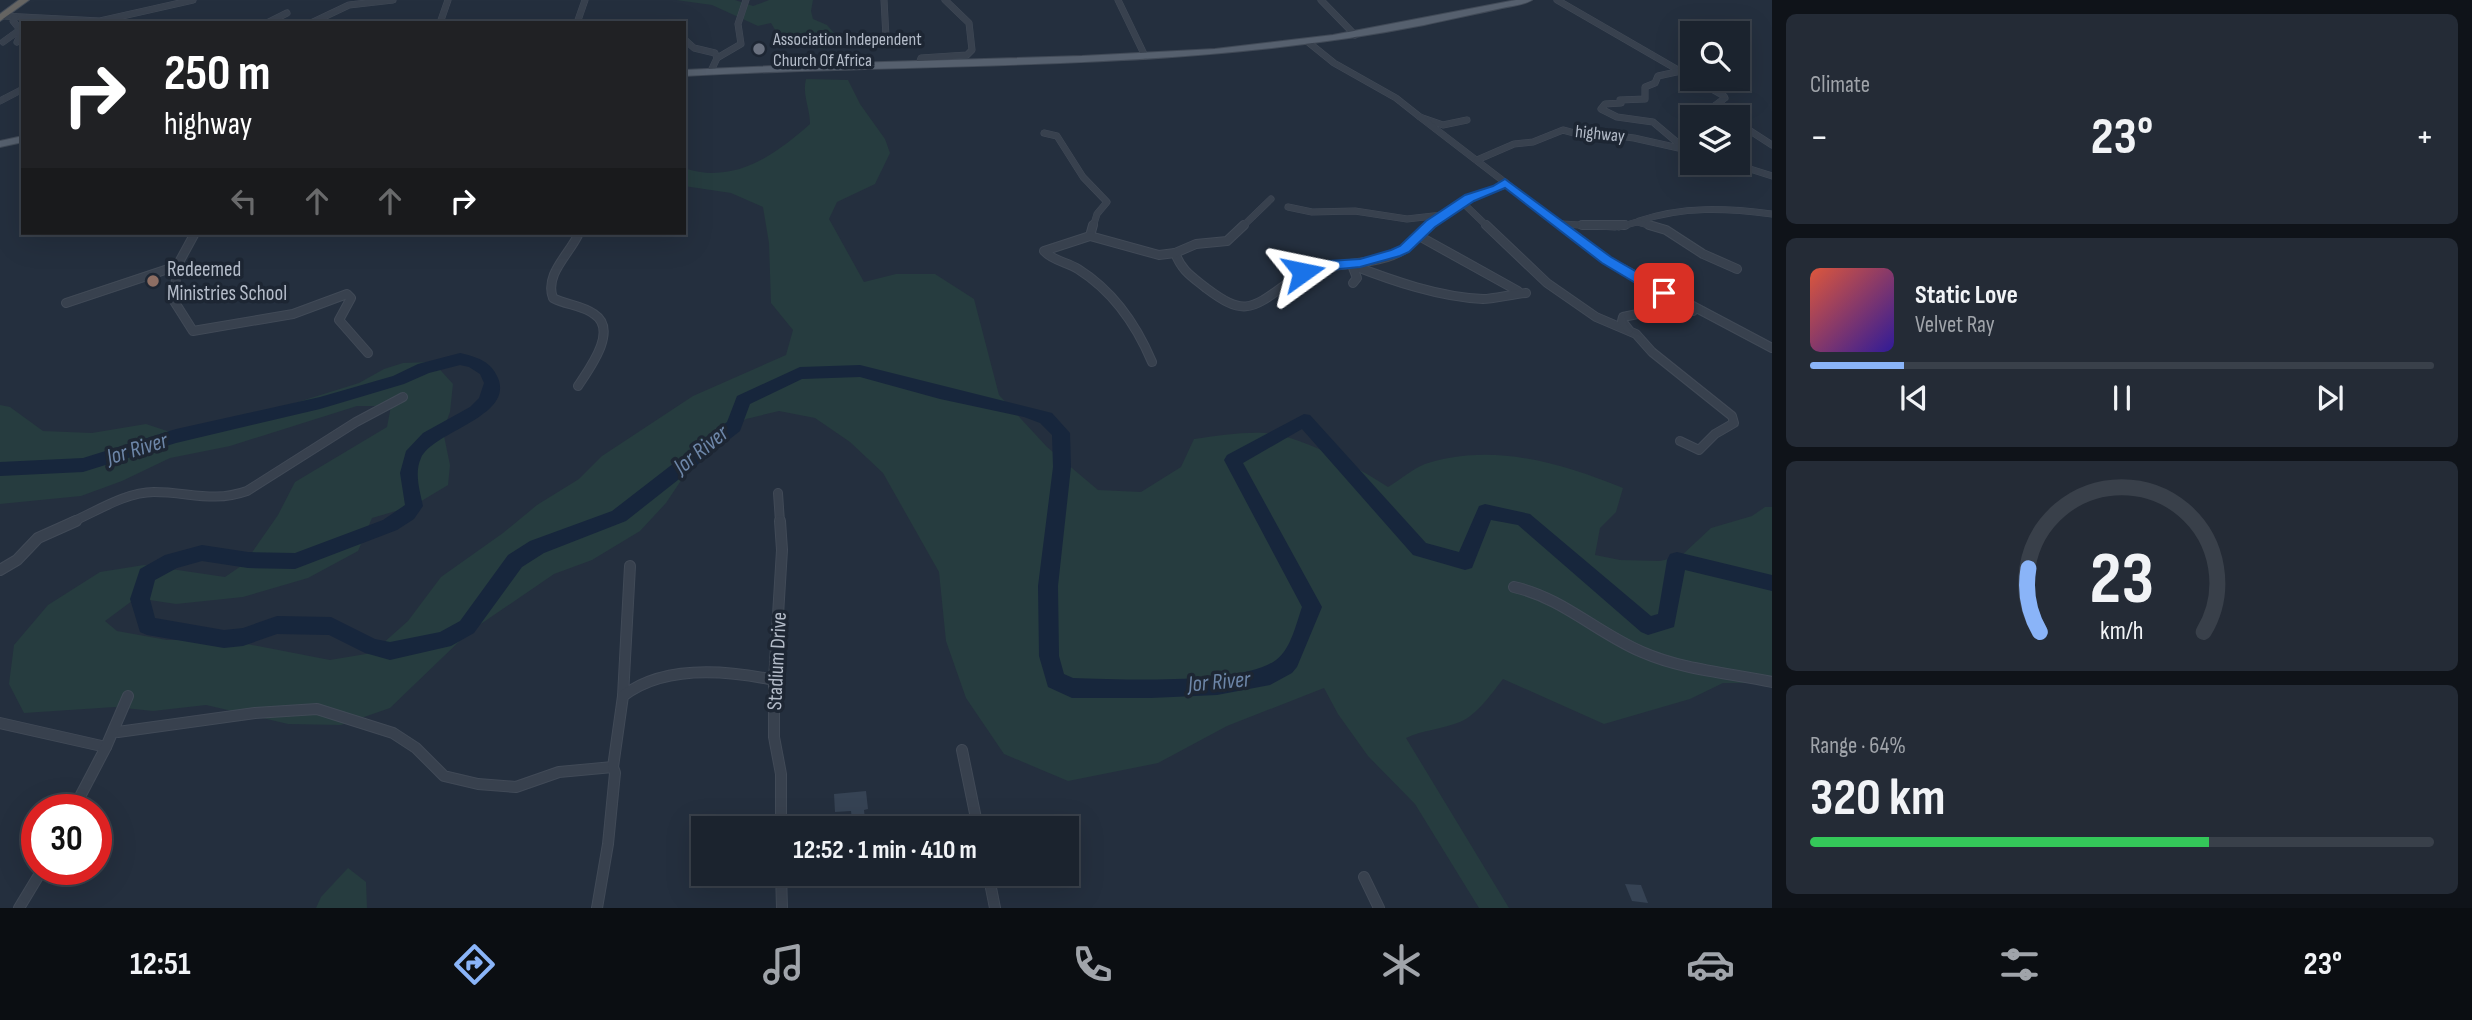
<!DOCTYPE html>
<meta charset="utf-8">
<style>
body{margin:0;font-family:"Sofia Sans Condensed",sans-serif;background:#242b36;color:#f1f3f6;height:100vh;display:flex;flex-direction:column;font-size:26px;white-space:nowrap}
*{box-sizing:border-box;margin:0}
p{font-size:23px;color:#a0a4aa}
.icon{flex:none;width:38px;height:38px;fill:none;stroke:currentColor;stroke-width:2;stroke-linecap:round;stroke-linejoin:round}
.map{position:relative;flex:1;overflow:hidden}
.panel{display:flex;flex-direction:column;gap:14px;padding:14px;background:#0f1319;width:700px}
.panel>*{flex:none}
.guide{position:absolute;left:21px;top:21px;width:665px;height:214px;border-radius:0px;box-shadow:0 7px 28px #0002,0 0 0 2px #39404a;background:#202124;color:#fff;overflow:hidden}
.controls{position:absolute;left:1680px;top:21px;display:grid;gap:14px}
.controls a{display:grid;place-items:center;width:70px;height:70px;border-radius:0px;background:#1b232e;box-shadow:0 7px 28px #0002,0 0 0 2px #39404a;font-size:35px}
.speed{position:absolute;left:21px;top:794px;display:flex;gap:14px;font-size:35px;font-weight:700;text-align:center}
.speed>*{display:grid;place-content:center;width:91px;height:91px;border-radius:50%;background:#1b232e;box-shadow:0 7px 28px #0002,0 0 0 2px #39404a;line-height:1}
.speed .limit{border:10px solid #d22;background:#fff;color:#111}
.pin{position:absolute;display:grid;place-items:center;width:60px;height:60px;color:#fff;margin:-30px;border-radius:14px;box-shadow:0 4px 10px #0006}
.me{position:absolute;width:77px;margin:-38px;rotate:78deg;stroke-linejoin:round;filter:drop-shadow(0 0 5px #0008)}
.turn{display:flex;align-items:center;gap:24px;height:147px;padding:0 28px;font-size:32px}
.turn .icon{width:91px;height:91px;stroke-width:2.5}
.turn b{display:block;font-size:49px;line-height:60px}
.lanes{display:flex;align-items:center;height:66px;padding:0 28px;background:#0003;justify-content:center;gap:35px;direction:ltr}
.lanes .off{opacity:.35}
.big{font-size:52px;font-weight:700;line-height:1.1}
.panel .card{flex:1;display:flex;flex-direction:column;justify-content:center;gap:10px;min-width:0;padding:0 24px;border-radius:10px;background:#242b36}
.panel .dial{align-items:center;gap:0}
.dial svg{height:182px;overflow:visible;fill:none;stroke:#39404a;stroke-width:7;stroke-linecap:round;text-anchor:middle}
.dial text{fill:#f1f3f6;stroke:none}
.song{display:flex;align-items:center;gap:21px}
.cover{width:84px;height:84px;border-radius:10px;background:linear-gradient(135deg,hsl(10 70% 55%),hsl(250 70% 35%))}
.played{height:7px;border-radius:4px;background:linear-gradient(90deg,#8ab4f8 15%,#39404a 15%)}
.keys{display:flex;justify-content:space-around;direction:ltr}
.heat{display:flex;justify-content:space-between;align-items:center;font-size:38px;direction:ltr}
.charge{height:10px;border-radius:5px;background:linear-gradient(90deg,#34c759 64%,#39404a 0)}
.trip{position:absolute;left:691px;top:816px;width:388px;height:70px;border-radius:0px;background:#1b232e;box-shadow:0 7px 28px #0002,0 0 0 2px #39404a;font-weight:700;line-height:70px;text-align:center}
.tab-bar{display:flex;height:112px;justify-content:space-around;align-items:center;background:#0b0e12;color:#a0a4aa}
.tab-bar .icon{width:49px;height:49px}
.tab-bar .on{color:#8ab4f8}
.tab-bar b{font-size:32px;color:#f1f3f6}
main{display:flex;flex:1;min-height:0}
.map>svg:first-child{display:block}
.green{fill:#263c3f}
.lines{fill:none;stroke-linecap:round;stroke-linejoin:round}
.river{fill:#17263c;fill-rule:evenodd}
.building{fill:#364354}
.minor-far2-casing{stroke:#414a57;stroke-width:7}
.minor-far1-casing{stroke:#414a57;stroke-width:10}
.minor-casing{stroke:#414a57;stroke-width:12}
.primary-casing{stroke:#414a57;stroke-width:2}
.trunk-casing{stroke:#434c59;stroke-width:2}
.minor-far2{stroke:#38414e;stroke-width:6}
.minor-far1{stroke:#38414e;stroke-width:8}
.minor{stroke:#38414e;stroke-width:10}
.primary{fill:#56606e;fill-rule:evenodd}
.trunk{fill:#656462;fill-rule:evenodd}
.route{fill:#1a73e8;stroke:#114b97;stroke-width:2}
.worship-dot{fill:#6b7280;stroke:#1d2633;stroke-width:2.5}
.education-dot{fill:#8d6e63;stroke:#1d2633;stroke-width:2.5}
.labels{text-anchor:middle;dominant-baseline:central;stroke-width:7;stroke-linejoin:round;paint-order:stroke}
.far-poi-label{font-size:18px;fill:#b4bcc9;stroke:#1d2633;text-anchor:start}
.far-street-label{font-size:18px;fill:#b4bcc9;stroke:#1d2633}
.poi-label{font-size:21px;fill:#b4bcc9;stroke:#1d2633;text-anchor:start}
.street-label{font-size:21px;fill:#b4bcc9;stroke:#1d2633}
.water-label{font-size:23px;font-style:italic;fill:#6d86a8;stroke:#1d2633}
</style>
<main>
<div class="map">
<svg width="1772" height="908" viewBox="0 0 1772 908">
<rect width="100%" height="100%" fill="#242f3e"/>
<g class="green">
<path d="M676 0H735L753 6 769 0H813L811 11 813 19 827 25 834 33 831 44 825 49 809 47 807 42 777 33 771 23 758 26 712 5Z"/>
<path d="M806 79 848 80 860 104 885 139 890 153 875 184 837 202 829 219 864 282 896 274H935L974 299 999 395 1047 447 1098 490 1141 492 1181 467 1194 439C1217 436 1241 432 1264 433 1299 434 1359 468 1388 487 1400 480 1412 469 1425 464 1492 442 1561 463 1623 488L1616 512 1600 528 1595 555 1620 560 1660 561 1681 556 1711 528 1752 516 1765 507H1772V683H1723L1690 699 1604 724 1503 679C1492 693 1477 715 1460 722 1443 729 1423 730 1406 738L1509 908H1479L1415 804 1368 756 1338 714 1324 688 1227 726 1158 763 1068 781 1004 754 966 698 946 641 939 572 883 473 850 442 815 418 779 411 746 419 724 436 684 476 666 503 640 531 592 560 554 574 469 632 390 708 341 725 288 724 206 705 153 711 115 707 24 713 9 684 14 645 48 605 100 572 144 565 225 577 244 564 278 515 295 482 387 427 391 406H357L230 446 170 458 122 481 81 496 0 504V405L10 407 43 431 92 433 146 424 179 435 215 428 359 383 384 369 403 363 433 362 453 384 450 412 443 431 450 465 448 485 413 506 372 518 358 551 308 578 243 597 176 604 136 598 105 621 117 631 167 640H227L330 660 372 653 408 621 441 577 503 533 537 505 579 479 602 456 693 396 786 355 793 330 771 303 769 243 763 207 731 193 684 186V168C734 185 775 155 810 124 810 108 802 95 806 79Z"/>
<path d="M348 868 366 882 367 908H316L321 897Z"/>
</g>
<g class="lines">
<path class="river" d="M460 353C477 357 491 361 498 378 514 417 433 431 421 458 414 473 420 491 423 506L414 519 397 530 295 569 248 568 202 561 177 568 155 580 150 599 155 618 224 630 243 628 277 616 331 617 375 639 390 642 440 632 460 621 508 555 530 541 612 511 727 422 737 396 800 367 860 365 1052 413 1070 433 1071 467 1058 586 1059 656 1064 674 1073 678C1119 679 1241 686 1276 660 1291 649 1296 624 1302 607L1224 460 1227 455 1304 414 1310 415 1426 543 1459 552 1479 506 1485 504 1530 514 1651 616 1658 614 1667 560 1670 554 1677 552 1772 575V591L1685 570 1674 627 1648 635 1641 632 1518 525 1491 520 1472 568 1465 570 1420 557 1413 555 1302 429 1243 463 1322 607 1297 667 1292 673 1270 685 1217 695 1151 698H1072L1048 687 1039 656 1038 586 1053 467 1052 435 1040 423 1024 417 940 399 860 377 802 379 750 404 740 431 626 521 544 553 522 567 474 633 451 646 390 660 365 653 329 635 277 634 243 646 224 648 147 635 140 632 130 599 140 569 165 555 202 545 248 552 295 553 383 520 405 505 400 473 406 451 423 433 470 407 479 398 484 383 480 374 469 367 460 365 429 373 404 384 320 409 176 443 83 472 0 476V462L83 458 176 429 320 397 393 376 418 364Z"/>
</g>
<g class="building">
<path d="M866 791 868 809 864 810 866 828H853L851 811 835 812 834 794Z"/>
<path d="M1625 884 1641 885 1648 903 1632 901Z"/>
</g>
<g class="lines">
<defs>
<g id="minor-far2">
<path d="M884 0 886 37"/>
<path d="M1118 0 1145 56"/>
<path d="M1321 0 1355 35"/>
<path d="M1557 0 1692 78"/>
<path d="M3 16 100 21 193 0"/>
<path d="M15 17 13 21 22 32 17 42"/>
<path d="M267 23 287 13"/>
<path d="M311 23 349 5 393 0"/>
<path d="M440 23 448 0"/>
<path d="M577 23 585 0"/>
<path d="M684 39 694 48 715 53 717 58"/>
<path d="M3 42 21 29"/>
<path d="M1308 42 1334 63 1396 98 1420 117 1443 125 1467 120"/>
<path d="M919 64 921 58 967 55 972 50 969 23 945 0"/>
<path d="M711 71 717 58 741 44 738 24 746 0"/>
<path d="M1681 71 1658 76 1655 83 1645 87V99L1620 100 1621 103 1605 104 1601 109 1617 117 1653 122 1685 149"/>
<path d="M1694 79 1724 96 1725 98 1713 107 1729 117"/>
<path d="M0 101 23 89"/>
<path d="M1420 117 1563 227"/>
<path d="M1738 123 1772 145"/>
<path d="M1044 133 1057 136 1083 177 1107 202 1097 214 1093 227"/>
<path d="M1477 160 1514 144 1533 142 1563 130 1589 137 1610 135 1634 138 1692 151"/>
<path d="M1731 163 1772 176"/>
<path d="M1288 207 1312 212 1355 211 1407 219 1442 215"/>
<path d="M1639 221C1683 206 1726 208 1772 214"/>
<path d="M1562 224 1615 227"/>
<path d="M1242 227 1271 199"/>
<path d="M1427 227 1463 203"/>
<path d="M1488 227 1463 203 1469 198 1503 186 1505 182"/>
<path d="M1619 227 1637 222 1655 227"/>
</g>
<g id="minor-far1">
<path d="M1486 225 1547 283 1596 317 1636 334 1652 352 1732 416 1734 423 1715 434 1699 450 1680 441"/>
<path d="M1561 225 1606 260 1772 348"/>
<path d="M1582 225H1625"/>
<path d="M1649 225 1666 230 1703 254 1737 269"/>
<path d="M1090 236 1093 225"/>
<path d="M1419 236 1518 291"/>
<path d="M1175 253C1182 271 1191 276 1206 288 1242 315 1250 311 1285 285 1292 280 1299 273 1308 271 1336 262 1382 266 1406 248 1414 241 1422 232 1429 225"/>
<path d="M1352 265C1393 281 1439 297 1483 299 1494 299 1512 294 1526 293"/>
<path d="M1352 265 1357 278 1353 283"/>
<path d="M177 266 174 301 193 331 293 314 347 294 351 298 339 320 368 353"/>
<path d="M66 303 177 266 195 233"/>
<path d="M1629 330 1622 321 1623 317 1657 310 1693 311"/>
<path d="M1152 362C1136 324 1113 291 1078 269 1067 262 1053 261 1044 251L1090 236 1159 255 1175 253 1196 244 1227 241 1244 225"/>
<path d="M578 386C589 369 619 330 594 314 582 305 566 305 553 298 544 274 570 254 579 233"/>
<path d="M778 493 780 522"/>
<path d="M72 522C97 511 126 492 154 492 189 492 213 503 247 491L356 422 403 397"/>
</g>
<g id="minor">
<path d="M780 521 782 550 774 680V737L781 774V828"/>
<path d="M0 570 17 560 38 538 76 521"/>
<path d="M1514 587C1563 598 1597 633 1642 652 1683 670 1729 673 1772 682"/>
<path d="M623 696 630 566"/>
<path d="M0 723 106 747"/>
<path d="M114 729 118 732 255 713 317 709 393 733 416 748 444 776 478 784 516 787 559 772 613 767"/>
<path d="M962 750 978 828"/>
<path d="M73 810 106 747 128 696"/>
<path d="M781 873 782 908"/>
<path d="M988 873 995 908"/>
<path d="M1364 877 1379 908"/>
<path d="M19 908 42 870"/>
<path d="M597 908 608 844 615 773 613 767 623 696C664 664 726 670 774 680"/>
</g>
<g id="primary">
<path d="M1516 0H1532C1524 5 1512 6 1502 8 1476 14 1450 19 1424 25 1181 73 931 62 684 76V70L817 64 1082 56 1215 49 1333 35Z"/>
<path d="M23 136V142L0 147V141Z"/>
</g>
<path id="trunk" d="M19 0H29L0 21V14Z"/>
</defs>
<use href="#minor-far2" class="minor-far2-casing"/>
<use href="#minor-far1" class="minor-far1-casing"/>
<use href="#minor" class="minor-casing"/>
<use href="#primary" class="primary-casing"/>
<use href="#trunk" class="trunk-casing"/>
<use href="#minor-far2" class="minor-far2"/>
<use href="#minor-far1" class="minor-far1"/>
<use href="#minor" class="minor"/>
<use href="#primary" class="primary"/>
<use href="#trunk" class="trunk"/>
</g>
<path class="route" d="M1505 179 1611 257 1668 290V297H1659L1602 263 1505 188 1474 201 1435 227 1409 252 1400 256 1360 267 1329 270 1303 277 1296 272 1298 269 1328 261 1360 259 1391 250 1400 246 1426 221 1465 195 1493 186Z"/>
<circle class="worship-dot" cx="759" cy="49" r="7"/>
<circle class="education-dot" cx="153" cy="281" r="7"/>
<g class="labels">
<g class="far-poi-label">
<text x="773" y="39">Association Independent<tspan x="773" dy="21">Church Of Africa</tspan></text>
</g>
<g class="far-street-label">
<text transform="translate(1600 134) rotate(6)">highway</text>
</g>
<g class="poi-label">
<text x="167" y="269">Redeemed<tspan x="167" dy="24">Ministries School</tspan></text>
</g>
<g class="street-label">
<text transform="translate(777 661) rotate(-87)">Stadium Drive</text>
</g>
<g class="water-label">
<text transform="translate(137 449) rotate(-17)">Jor River</text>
<text transform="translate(701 450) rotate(-39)">Jor River</text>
<text transform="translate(1219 682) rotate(-5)">Jor River</text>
</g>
</g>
</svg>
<div class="controls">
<a><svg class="icon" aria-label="search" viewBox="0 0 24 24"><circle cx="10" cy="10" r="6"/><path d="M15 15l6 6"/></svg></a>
<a><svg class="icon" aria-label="layers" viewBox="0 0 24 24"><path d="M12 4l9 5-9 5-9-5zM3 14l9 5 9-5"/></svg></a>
</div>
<div class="speed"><div class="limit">30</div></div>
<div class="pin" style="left:1664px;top:293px;background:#d93025"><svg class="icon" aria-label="arrive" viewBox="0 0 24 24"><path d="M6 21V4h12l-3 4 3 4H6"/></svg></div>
<svg class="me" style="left:1303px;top:272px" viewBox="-20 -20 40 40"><path d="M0-17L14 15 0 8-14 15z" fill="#1a73e8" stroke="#fff" stroke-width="4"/></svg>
<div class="trip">12:52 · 1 min · 410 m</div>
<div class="guide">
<div class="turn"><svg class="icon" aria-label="right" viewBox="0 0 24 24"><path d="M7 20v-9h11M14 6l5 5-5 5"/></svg><div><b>250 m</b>highway</div></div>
<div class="lanes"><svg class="icon off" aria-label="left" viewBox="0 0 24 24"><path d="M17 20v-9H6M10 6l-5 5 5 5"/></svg><svg class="icon off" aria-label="ahead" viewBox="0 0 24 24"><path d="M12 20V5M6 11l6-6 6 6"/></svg><svg class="icon off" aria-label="ahead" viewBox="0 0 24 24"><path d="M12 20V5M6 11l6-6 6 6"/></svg><svg class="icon" aria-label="right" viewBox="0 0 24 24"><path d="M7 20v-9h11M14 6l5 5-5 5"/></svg></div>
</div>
</div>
<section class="panel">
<div class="card"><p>Climate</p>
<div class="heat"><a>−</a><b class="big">23°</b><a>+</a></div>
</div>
<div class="card">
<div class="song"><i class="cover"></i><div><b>Static Love</b><p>Velvet Ray</p></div></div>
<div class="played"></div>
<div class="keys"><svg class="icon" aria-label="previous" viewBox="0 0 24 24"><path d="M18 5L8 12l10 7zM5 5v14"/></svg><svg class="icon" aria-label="pause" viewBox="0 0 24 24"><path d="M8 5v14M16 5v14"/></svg><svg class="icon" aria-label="next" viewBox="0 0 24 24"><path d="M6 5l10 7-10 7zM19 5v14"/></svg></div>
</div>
<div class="card dial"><svg viewBox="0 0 100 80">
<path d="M14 69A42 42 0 1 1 86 69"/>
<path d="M14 69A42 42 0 0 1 9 41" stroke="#8ab4f8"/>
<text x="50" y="56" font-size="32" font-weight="700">23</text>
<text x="50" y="72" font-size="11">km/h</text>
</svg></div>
<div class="card"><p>Range · 64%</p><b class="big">320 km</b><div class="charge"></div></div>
</section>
</main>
<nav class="tab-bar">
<b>12:51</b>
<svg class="icon on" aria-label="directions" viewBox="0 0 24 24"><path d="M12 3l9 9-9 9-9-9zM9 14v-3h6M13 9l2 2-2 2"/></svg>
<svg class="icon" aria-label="music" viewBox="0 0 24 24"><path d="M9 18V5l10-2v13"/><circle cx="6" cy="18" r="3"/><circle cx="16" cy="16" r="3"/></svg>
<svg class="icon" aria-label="phone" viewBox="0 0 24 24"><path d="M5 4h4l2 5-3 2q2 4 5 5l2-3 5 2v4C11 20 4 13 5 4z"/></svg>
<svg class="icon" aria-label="climate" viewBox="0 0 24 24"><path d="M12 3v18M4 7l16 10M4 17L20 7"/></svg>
<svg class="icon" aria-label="car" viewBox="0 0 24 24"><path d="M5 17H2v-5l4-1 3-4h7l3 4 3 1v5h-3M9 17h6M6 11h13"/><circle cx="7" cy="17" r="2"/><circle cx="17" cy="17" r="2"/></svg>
<svg class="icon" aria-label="filters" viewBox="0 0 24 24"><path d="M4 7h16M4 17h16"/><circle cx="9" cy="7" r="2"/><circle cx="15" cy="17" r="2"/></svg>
<b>23°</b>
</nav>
